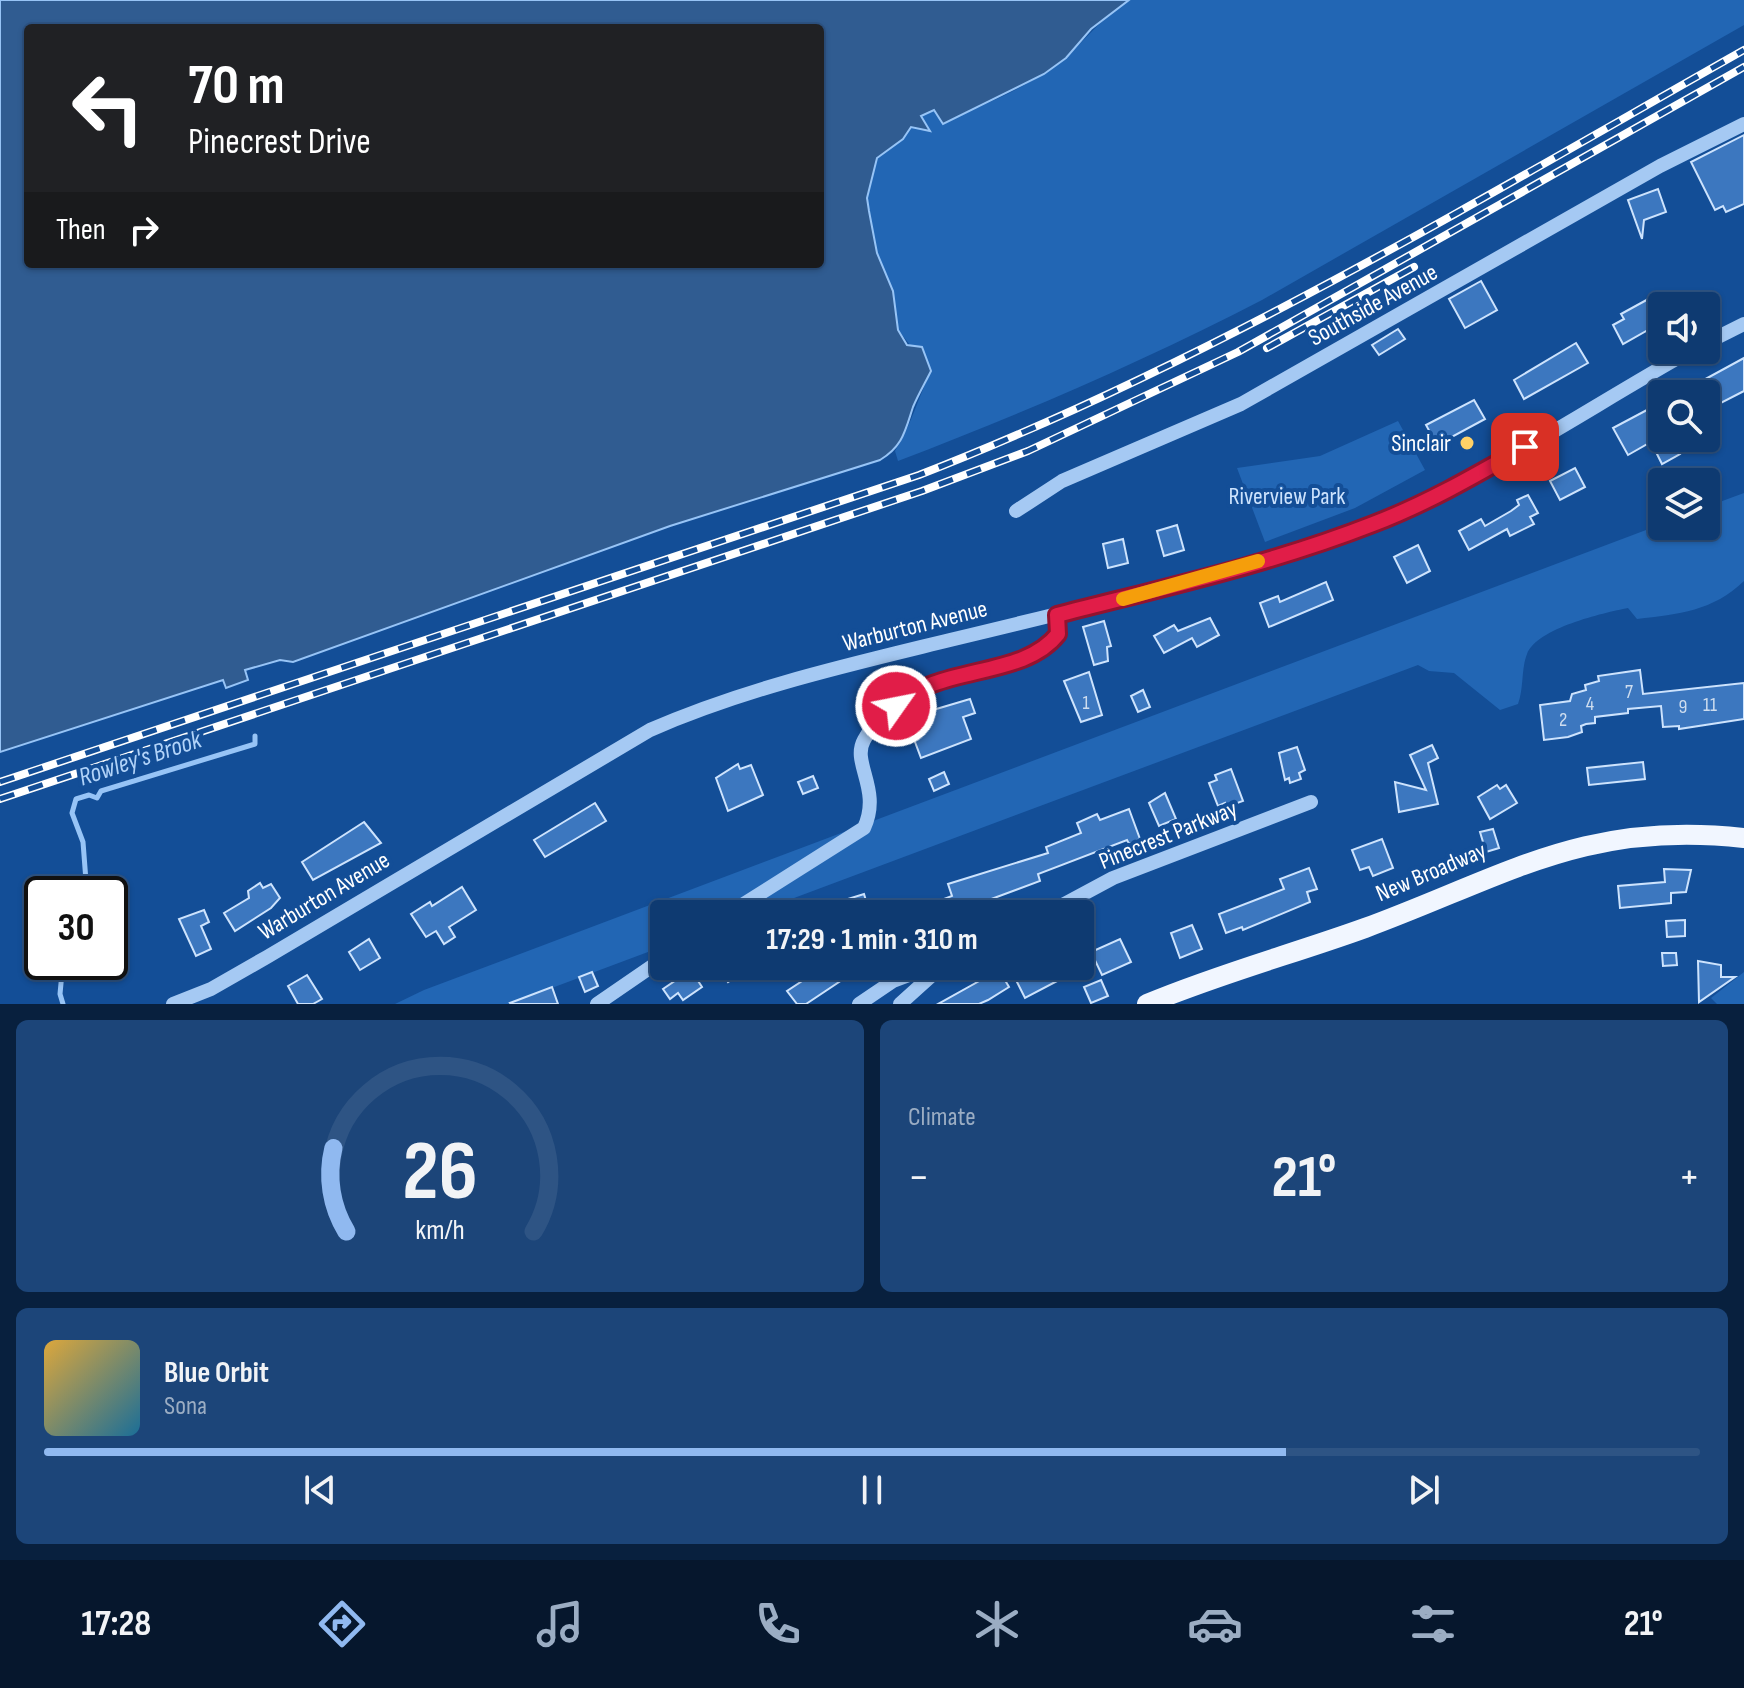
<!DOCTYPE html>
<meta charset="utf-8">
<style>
body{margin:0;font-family:"Sofia Sans Condensed",sans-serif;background:#1c4579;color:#f1f3f6;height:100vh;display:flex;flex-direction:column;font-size:30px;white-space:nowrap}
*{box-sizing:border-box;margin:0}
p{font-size:26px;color:#9badc3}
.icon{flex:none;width:44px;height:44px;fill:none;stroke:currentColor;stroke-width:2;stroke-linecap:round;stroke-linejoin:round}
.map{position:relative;height:1004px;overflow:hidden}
.drawer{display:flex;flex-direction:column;gap:16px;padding:16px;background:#08203e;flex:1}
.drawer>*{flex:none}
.hud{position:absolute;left:24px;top:24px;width:800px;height:244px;border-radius:8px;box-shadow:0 2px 6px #0004,0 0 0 2px #2e5484;background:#202124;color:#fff;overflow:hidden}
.tools{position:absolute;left:1648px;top:292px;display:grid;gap:16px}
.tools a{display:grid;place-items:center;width:72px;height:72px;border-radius:8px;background:#0e3a71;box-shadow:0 2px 6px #0004,0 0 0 2px #2e5484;font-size:40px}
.speed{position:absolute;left:24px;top:876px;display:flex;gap:16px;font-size:40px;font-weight:700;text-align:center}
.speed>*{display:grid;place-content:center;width:104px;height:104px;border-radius:50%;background:#0e3a71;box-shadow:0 2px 6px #0004,0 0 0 2px #2e5484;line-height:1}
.speed .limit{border:4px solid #111;border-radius:12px;background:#fff;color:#111}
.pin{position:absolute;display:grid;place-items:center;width:68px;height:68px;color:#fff;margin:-34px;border-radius:16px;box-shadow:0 4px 12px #0006}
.me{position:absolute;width:88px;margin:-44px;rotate:57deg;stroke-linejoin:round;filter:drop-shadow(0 0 6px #0008)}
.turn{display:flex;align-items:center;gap:28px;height:168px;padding:0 32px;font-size:36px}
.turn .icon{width:104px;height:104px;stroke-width:2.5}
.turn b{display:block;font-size:56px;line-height:68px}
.then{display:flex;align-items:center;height:76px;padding:0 32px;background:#0003;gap:16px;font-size:30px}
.big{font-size:60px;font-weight:700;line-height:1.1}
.drawer .card{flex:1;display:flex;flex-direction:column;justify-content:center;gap:12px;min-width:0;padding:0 28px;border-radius:12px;background:#1c4579}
.drawer .dial{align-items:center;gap:0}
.dial svg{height:208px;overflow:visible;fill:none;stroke:#2e5484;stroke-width:7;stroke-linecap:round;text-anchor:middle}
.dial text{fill:#f1f3f6;stroke:none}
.song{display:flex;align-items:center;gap:24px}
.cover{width:96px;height:96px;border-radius:12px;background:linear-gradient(135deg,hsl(40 70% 55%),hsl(200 70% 35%))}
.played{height:8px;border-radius:4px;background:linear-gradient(90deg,#90b9f0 75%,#2e5484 75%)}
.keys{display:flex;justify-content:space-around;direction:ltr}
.heat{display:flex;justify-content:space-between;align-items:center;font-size:44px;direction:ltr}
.drawer .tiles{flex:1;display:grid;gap:16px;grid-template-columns:1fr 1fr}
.card:last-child{grid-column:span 2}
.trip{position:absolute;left:650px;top:900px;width:444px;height:80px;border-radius:8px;background:#0e3a71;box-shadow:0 2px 6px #0004,0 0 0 2px #2e5484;font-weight:700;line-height:80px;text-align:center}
.menu{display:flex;height:128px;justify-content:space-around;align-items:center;background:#06172d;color:#9badc3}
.menu .icon{width:56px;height:56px}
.menu .current{color:#90b9f0}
.menu b{font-size:36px;color:#f1f3f6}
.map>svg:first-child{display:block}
.green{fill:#2266b4}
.water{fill:#305c91;stroke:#97c4f6;stroke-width:2;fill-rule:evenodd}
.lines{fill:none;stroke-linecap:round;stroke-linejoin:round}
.stream{stroke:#97c4f6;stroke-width:5}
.building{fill:#3c77bf;stroke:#cde3fd;stroke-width:2}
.minor{stroke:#a5c9f3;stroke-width:14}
.major{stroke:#f1f6ff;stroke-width:20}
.rail-casing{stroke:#fff;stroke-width:8}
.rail{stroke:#134e97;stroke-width:5;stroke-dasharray:15;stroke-linecap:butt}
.route-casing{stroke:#92132f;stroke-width:20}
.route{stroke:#e11d48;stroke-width:14}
.slow{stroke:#f59e0b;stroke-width:14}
.poi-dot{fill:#ffd167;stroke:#134e97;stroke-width:3}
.labels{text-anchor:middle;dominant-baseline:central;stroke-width:8;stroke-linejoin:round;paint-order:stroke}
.number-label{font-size:20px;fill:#ceddef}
.street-label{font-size:24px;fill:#fff;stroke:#134e97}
.poi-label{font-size:24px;fill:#fff;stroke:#134e97;text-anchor:end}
.park-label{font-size:24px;fill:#cde3fd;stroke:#134e97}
.water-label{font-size:26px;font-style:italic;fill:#b1d3f9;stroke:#134e97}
</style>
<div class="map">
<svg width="1744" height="1004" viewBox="0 0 1744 1004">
<rect width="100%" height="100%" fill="#134e97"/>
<g class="green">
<path d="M1129 0H1744V25L1262 300C1144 361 1022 414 898 461L895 451C911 426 918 398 931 371L898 330 893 291 877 253 867 198 877 158 903 139 911 127 930 130 921 116 934 110 944 124C976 107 1014 93 1045 73 1077 53 1097 20 1129 0Z"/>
<path d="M1398 421 1425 470 1355 508 1265 542 1237 468 1320 456Z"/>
<path d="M1744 493V581C1713 611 1679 614 1637 619L1628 608C1603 613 1537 628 1527 654 1521 669 1524 688 1518 704L1500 710 1454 673 1429 671 1418 665 751 914H664V946L509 1004H395L424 990 1662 524 1706 526V507Z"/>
<path d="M1744 972V1004H1717L1711 998Z"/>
</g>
<path class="water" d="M0 0H1129L1091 29 1066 58 1044 74 943 124 934 110 921 116 930 131 911 127 903 139 877 158 867 198 869 211 877 253 893 291 898 330 907 345 922 347 931 371C925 383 918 395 913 407 905 431 903 446 880 460L670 526 293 662 280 660 245 670 248 680 226 688 223 680 0 752ZM28 28H820V264H28Z"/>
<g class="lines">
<g class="stream">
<path d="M87 894 83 842 72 813 76 799 89 795 97 798 101 791 255 744V736"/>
<path d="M63 962 60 994 63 1004"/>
</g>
</g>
<g class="building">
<path d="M1744 135V204L1726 212 1723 206 1715 210 1691 162Z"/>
<path d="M1658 189 1666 212 1644 220 1642 239 1628 200Z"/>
<path d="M1481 281 1497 310 1465 328 1449 299Z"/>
<path d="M1652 297 1654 301 1662 297V322L1623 344 1613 325 1624 319 1621 314Z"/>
<path d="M1398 329 1405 339 1379 355 1372 345Z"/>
<path d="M1576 343 1588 363 1524 399 1514 380Z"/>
<path d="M1744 358V391L1715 406 1713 402 1706 405V394H1678Z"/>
<path d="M1474 400 1485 419 1437 445 1426 425Z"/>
<path d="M1662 402V449L1675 443 1680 454 1662 464 1651 442 1628 455 1613 428Z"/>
<path d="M1575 468 1585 487 1560 500 1550 481Z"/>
<path d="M1528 495 1538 513 1530 517 1534 524 1510 536 1507 529 1469 550 1459 531 1481 519 1485 526 1511 511 1519 505 1517 500Z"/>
<path d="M1177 525 1184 550 1164 556 1157 531Z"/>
<path d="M1123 539 1128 563 1108 568 1103 544Z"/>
<path d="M1418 545 1430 571 1407 583 1394 557Z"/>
<path d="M1326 582 1333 600 1269 627 1260 603 1278 596 1280 602Z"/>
<path d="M1210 618 1219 635 1197 647 1192 638 1164 653 1154 636 1174 625 1178 631Z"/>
<path d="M1104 621 1111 646 1107 647 1108 661 1094 665 1083 627Z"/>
<path d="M1640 670 1643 694 1744 683V719L1679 729V726L1663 727 1661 706 1628 709V713L1595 717V723L1586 724 1581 726 1582 732 1568 737 1544 740 1540 705 1570 701 1572 694 1586 690 1585 685 1599 681 1598 676Z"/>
<path d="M1089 672 1102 715 1081 722 1064 681Z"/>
<path d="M1143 690 1150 707 1138 712 1131 696Z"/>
<path d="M970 699 975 713 963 717 971 739 921 758 906 718Z"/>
<path d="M1432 745 1438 758 1428 763 1438 804 1399 812 1395 782 1426 790 1410 755Z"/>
<path d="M1297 747 1305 770 1299 773 1301 779 1290 783 1289 778 1285 780 1279 753Z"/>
<path d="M1643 762 1645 779 1589 785 1587 768Z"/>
<path d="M738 764 740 769 751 765 763 795 728 811 716 778Z"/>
<path d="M1231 769 1243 801 1226 807 1225 803 1218 806 1209 783 1217 780 1215 775Z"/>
<path d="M944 772 949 784 934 791 929 779Z"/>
<path d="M813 776 818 788 803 794 798 782Z"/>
<path d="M1497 785 1500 789 1506 785 1517 803 1490 819 1478 797Z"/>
<path d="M1165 793 1176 819 1159 826 1149 803Z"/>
<path d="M595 803 606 821 545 857 534 840Z"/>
<path d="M1129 809 1140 839 1129 844 1127 840 1038 874 1040 881 951 914H936L933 903 952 896 948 884 1048 853 1046 847 1081 833 1077 823 1097 814 1100 820Z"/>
<path d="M364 822 381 843 313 880 302 862Z"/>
<path d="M1493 829 1499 848 1486 852 1480 832Z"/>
<path d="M1382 839 1393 868 1373 876 1369 867 1360 870 1352 850Z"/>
<path d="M1309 868 1317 889 1307 892 1310 902 1243 930 1242 927 1226 933 1219 914 1284 889 1280 879Z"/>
<path d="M1664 869 1691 870 1686 892 1671 893V903L1620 908 1618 886 1665 882Z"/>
<path d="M260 883 263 888 271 884 280 898 271 908 235 931 224 913 249 898 248 891Z"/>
<path d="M462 887 476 910 449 927 455 937 444 944 436 931 426 937 411 914 430 902 432 906Z"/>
<path d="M864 894 870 914H809V911Z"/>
<path d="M204 910 209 922 201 926 211 949 196 956 179 919Z"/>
<path d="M1685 920V936L1667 937 1666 921Z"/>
<path d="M1192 925 1202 949 1180 958 1171 933Z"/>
<path d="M369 939 380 958 360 970 349 952Z"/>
<path d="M1120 939 1131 962 1102 975 1091 952Z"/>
<path d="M1662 953H1676L1677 965 1663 966Z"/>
<path d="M1698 961 1721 965V977H1735L1699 1002Z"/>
<path d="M717 966H751L728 982Z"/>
<path d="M825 966H863L806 1004H797L787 991Z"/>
<path d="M1030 966H1055L1061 979 1025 998 1013 974Z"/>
<path d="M691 970 702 987 683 1000 678 993 670 999 663 989Z"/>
<path d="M999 970 1009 987 988 1000 979 1004H938Z"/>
<path d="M592 972 598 986 585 992 579 977Z"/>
<path d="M307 975 322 999 313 1004H298L288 986Z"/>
<path d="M1101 980 1108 996 1091 1003 1084 987Z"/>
<path d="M552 987 558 1004H511L510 1003Z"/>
</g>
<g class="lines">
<g class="minor">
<path d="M1706 343 1744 324"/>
<path d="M1016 511 1062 481 1241 404 1660 166 1744 124"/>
<path d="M728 914 864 828C882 789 851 763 864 740 909 657 1017 687 1058 634L1057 615"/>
<path d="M1046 914 1113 878 1311 802"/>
<path d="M173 1004 211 989 267 957 650 730C746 688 848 665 950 640 1075 610 1200 580 1323 542 1456 500 1572 417 1692 350"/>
<path d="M597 1004 664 958"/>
<path d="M859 1004 893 981 933 966"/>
<path d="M900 1004 941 967"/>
</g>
<path class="major" d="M1147 1004C1218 974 1293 954 1365 928 1506 876 1585 820 1744 838"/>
<defs>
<g id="rail">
<path d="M1267 348 1414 267"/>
<path d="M0 782 919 475C1208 363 1475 202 1744 50"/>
<path d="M0 799 922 491 1028 451 1238 352 1744 67"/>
</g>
</defs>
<use href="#rail" class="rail-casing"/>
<use href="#rail" class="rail"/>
</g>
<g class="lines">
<defs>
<path id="route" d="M896 706C939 664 1023 679 1058 634L1057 615C1162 588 1271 564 1373 524 1426 504 1476 475 1525 447"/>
</defs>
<use href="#route" class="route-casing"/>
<use href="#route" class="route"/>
<path class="slow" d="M1123 599 1258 561"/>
</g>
<circle class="poi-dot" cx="1467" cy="443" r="8"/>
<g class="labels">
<g class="number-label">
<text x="1629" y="692">7</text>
<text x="1086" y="703">1</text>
<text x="1590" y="704">4</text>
<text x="1710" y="705">11</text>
<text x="1683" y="707">9</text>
<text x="1563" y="720">2</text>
</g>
<g class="street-label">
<text transform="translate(1373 305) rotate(-29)">Southside Avenue</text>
<text transform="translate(915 626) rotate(-14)">Warburton Avenue</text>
<text transform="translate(1168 835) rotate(-22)">Pinecrest Parkway</text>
<text transform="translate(1431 872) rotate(-23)">New Broadway</text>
<text transform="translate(324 896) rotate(-31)">Warburton Avenue</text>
</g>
<g class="poi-label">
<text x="1451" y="443">Sinclair</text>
</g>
<g class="park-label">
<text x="1287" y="496">Riverview Park</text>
</g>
<g class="water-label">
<text transform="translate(140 759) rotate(-18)">Rowley's Brook</text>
</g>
</g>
</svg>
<div class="tools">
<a><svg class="icon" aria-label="sound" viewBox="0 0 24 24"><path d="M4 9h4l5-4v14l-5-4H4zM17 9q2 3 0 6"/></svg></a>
<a><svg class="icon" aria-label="search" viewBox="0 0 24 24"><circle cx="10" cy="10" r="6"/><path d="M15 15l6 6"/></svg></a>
<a><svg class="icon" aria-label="layers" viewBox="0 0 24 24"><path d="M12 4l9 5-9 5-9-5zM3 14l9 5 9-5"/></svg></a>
</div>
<div class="speed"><div class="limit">30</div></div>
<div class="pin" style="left:1525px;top:447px;background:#d93025"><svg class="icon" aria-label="arrive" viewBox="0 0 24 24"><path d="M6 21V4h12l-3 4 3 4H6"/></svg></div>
<svg class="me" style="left:896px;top:706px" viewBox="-20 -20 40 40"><circle r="17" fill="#e11d48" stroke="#fff" stroke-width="3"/><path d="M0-11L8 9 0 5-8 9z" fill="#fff"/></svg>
<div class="trip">17:29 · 1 min · 310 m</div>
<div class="hud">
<div class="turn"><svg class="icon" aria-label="left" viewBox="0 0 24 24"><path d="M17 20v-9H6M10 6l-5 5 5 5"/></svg><div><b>70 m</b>Pinecrest Drive</div></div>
<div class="then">Then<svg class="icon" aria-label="right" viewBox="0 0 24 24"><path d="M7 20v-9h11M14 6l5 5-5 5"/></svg></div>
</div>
</div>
<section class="drawer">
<div class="tiles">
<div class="card dial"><svg viewBox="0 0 100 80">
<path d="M14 69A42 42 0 1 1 86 69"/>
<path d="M14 69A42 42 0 0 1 9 37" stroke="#90b9f0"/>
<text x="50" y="56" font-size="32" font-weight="700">26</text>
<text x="50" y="72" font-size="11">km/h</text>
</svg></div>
<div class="card"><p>Climate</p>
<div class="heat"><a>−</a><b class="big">21°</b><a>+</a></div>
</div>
<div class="card">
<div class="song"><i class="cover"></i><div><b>Blue Orbit</b><p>Sona</p></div></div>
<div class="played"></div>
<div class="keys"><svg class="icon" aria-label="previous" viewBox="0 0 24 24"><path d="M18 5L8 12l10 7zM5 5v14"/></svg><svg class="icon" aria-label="pause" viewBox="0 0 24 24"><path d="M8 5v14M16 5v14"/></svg><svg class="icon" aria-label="next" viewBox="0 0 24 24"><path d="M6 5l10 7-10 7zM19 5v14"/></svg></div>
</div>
</div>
</section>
<nav class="menu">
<b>17:28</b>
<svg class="icon current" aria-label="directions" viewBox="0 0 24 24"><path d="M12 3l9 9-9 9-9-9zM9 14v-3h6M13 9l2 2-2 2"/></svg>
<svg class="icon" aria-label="music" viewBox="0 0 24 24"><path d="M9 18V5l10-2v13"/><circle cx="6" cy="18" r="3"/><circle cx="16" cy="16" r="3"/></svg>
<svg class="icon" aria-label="phone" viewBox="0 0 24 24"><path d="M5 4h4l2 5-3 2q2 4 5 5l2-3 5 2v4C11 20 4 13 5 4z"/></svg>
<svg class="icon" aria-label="climate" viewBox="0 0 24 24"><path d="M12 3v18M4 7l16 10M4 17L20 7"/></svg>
<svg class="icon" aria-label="car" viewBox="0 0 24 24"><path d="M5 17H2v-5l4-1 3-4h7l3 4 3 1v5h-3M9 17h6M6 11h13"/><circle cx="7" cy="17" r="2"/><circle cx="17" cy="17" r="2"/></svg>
<svg class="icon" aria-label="filters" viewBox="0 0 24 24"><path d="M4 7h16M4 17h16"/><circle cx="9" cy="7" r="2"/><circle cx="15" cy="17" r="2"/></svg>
<b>21°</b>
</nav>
